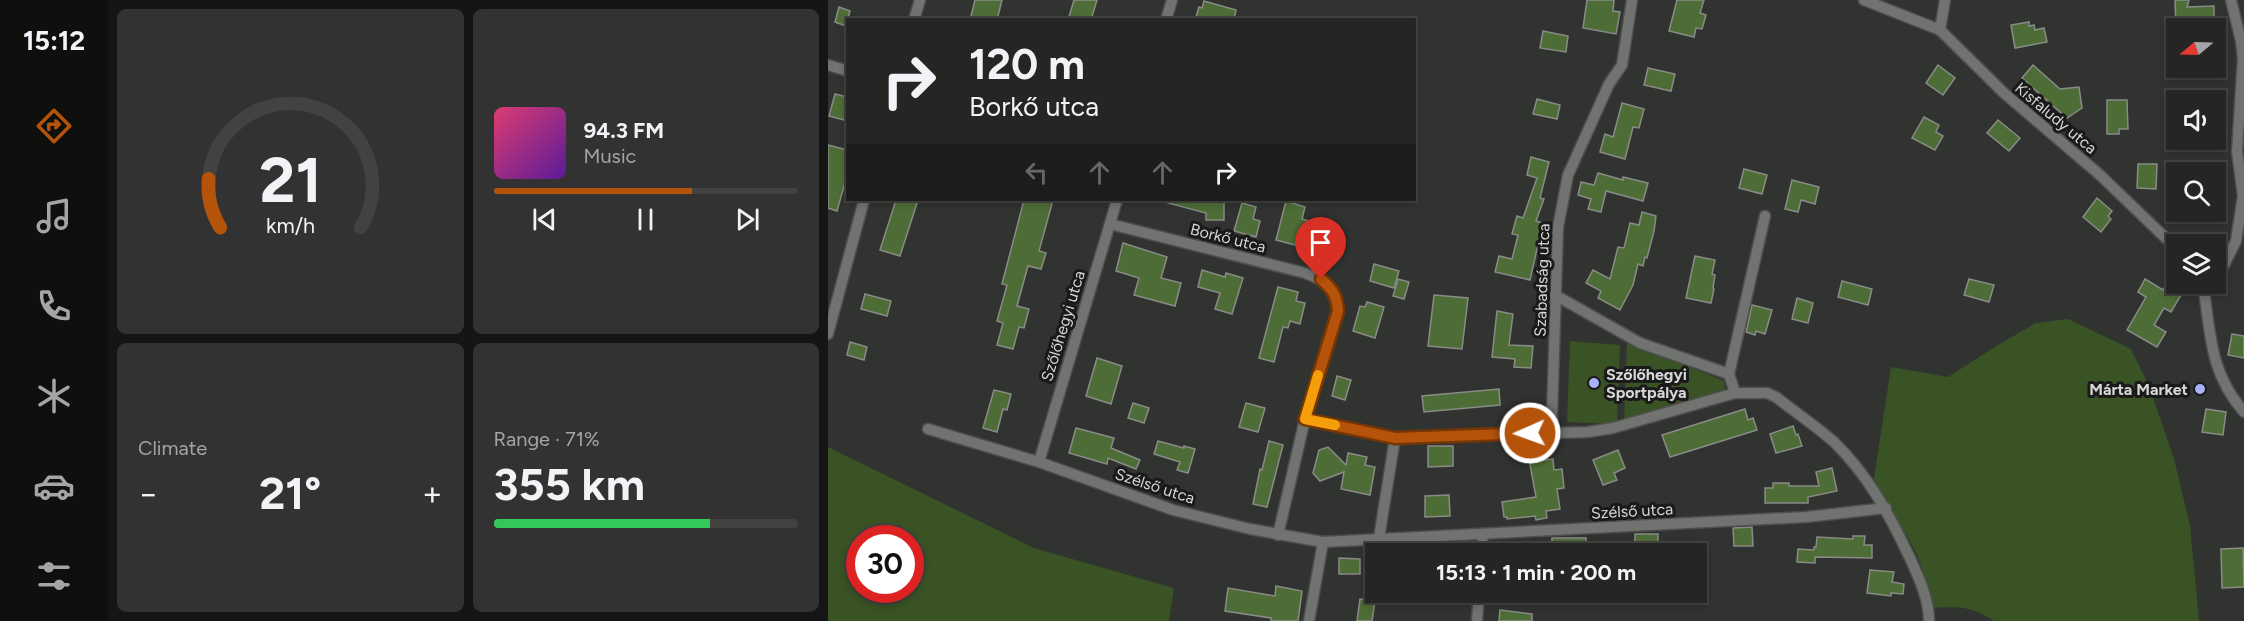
<!DOCTYPE html>
<meta charset="utf-8">
<style>
body{margin:0;font-family:Figtree,sans-serif;background:#313231;color:#f1f3f6;height:100vh;display:flex;flex-direction:column;font-size:22px;white-space:nowrap}
*{box-sizing:border-box;margin:0}
p{font-size:20px;color:#a3a5a6}
.icon{flex:none;width:33px;height:33px;fill:none;stroke:currentColor;stroke-width:2;stroke-linecap:round;stroke-linejoin:round}
.map{position:relative;flex:1;overflow:hidden}
.side{display:flex;flex-direction:column;gap:9px;padding:9px;background:#141514;width:720px}
.side>*{flex:none}
.banner{position:absolute;left:18px;top:18px;width:570px;height:183px;border-radius:0px;box-shadow:0 3px 9px #0003,0 0 0 2px #424341;background:#252624;color:#f1f3f6;overflow:hidden}
.needle{width:39px;rotate:251deg}
.buttons{position:absolute;left:1338px;top:18px;display:grid;gap:12px}
.buttons a{display:grid;place-items:center;width:60px;height:60px;border-radius:0px;background:#252624;box-shadow:0 3px 9px #0003,0 0 0 2px #424341;font-size:30px}
.speed{position:absolute;left:18px;top:525px;display:flex;gap:12px;font-size:30px;font-weight:700;text-align:center}
.speed>*{display:grid;place-content:center;width:78px;height:78px;border-radius:50%;background:#252624;box-shadow:0 3px 9px #0003,0 0 0 2px #424341;line-height:1}
.speed .limit{border:9px solid #d22;background:#fff;color:#111}
.pin{position:absolute;display:grid;place-items:center;width:51px;height:51px;color:#fff;margin:-62px -26px;border-radius:50% 50% 50% 0;rotate:-45deg;box-shadow:0 0 6px #0007}
.pin .icon{rotate:45deg}
.me{position:absolute;width:66px;margin:-33px;rotate:268deg;stroke-linejoin:round;filter:drop-shadow(0 0 4px #0008)}
.turn{display:flex;align-items:center;gap:21px;height:126px;padding:0 24px;font-size:27px}
.turn .icon{width:78px;height:78px;stroke-width:2.5}
.turn b{display:block;font-size:42px;line-height:51px}
.lanes{display:flex;align-items:center;height:57px;padding:0 24px;background:#0003;justify-content:center;gap:30px;direction:ltr}
.lanes .off{opacity:.35}
.big{font-size:45px;font-weight:700;line-height:1.1}
.side .tile{flex:1;display:flex;flex-direction:column;justify-content:center;gap:9px;min-width:0;padding:0 21px;border-radius:9px;background:#313231}
.side .dial{align-items:center;gap:0}
.dial svg{height:156px;overflow:visible;fill:none;stroke:#424341;stroke-width:7;stroke-linecap:round;text-anchor:middle}
.dial text{fill:#f1f3f6;stroke:none}
.song{display:flex;align-items:center;gap:18px}
.cover{width:72px;height:72px;border-radius:9px;background:linear-gradient(135deg,hsl(340 70% 55%),hsl(270 70% 35%))}
.played{height:6px;border-radius:3px;background:linear-gradient(90deg,#b45309 65%,#424341 65%)}
.keys{display:flex;justify-content:space-around;direction:ltr}
.heat{display:flex;justify-content:space-between;align-items:center;font-size:33px;direction:ltr}
.charge{height:9px;border-radius:4px;background:linear-gradient(90deg,#34c759 71%,#424341 0)}
.side .tiles{flex:1;display:grid;gap:9px;grid-template-columns:repeat(2,1fr)}
.trip{position:absolute;left:537px;top:543px;width:342px;height:60px;border-radius:0px;background:#252624;box-shadow:0 3px 9px #0003,0 0 0 2px #424341;font-weight:700;line-height:60px;text-align:center}
main{display:flex;flex:1;min-height:0}
.dock{display:flex;flex-direction:column;width:108px;justify-content:space-around;align-items:center;background:#0f0f0e;color:#a3a5a6}
.dock .icon{width:42px;height:42px}
.dock .on{color:#b45309}
.dock b{font-size:27px;color:#f1f3f6}
.map>svg:first-child{display:block}
.green{fill:#395325;fill-rule:evenodd}
.building{fill:#4e6d36;stroke:#898b88;stroke-width:1.5}
.lines{fill:none;stroke-linecap:round;stroke-linejoin:round}
.street-casing{stroke:#4e4f4d;stroke-width:13}
.street{stroke:#717370;stroke-width:10}
.route-casing{stroke:#753606;stroke-width:15}
.route{stroke:#b45309;stroke-width:10}
.slow{stroke:#f59e0b;stroke-width:10}
.poi-dot{fill:#a7b1fc;stroke:#191a19;stroke-width:2}
.labels{text-anchor:middle;dominant-baseline:central;stroke-width:6;stroke-linejoin:round;paint-order:stroke}
.street-label{font-size:16px;fill:#d6d7d6;stroke:#191a19}
.poi-label{font-size:16px;font-weight:bold;fill:#d6d7d6;stroke:#191a19;text-anchor:start}
</style>
<main>
<nav class="dock">
<b>15:12</b>
<svg class="icon on" aria-label="directions" viewBox="0 0 24 24"><path d="M12 3l9 9-9 9-9-9zM9 14v-3h6M13 9l2 2-2 2"/></svg>
<svg class="icon" aria-label="music" viewBox="0 0 24 24"><path d="M9 18V5l10-2v13"/><circle cx="6" cy="18" r="3"/><circle cx="16" cy="16" r="3"/></svg>
<svg class="icon" aria-label="phone" viewBox="0 0 24 24"><path d="M5 4h4l2 5-3 2q2 4 5 5l2-3 5 2v4C11 20 4 13 5 4z"/></svg>
<svg class="icon" aria-label="climate" viewBox="0 0 24 24"><path d="M12 3v18M4 7l16 10M4 17L20 7"/></svg>
<svg class="icon" aria-label="car" viewBox="0 0 24 24"><path d="M5 17H2v-5l4-1 3-4h7l3 4 3 1v5h-3M9 17h6M6 11h13"/><circle cx="7" cy="17" r="2"/><circle cx="17" cy="17" r="2"/></svg>
<svg class="icon" aria-label="filters" viewBox="0 0 24 24"><path d="M4 7h16M4 17h16"/><circle cx="9" cy="7" r="2"/><circle cx="15" cy="17" r="2"/></svg>
</nav>
<section class="side">
<div class="tiles">
<div class="tile dial"><svg viewBox="0 0 100 80">
<path d="M14 69A42 42 0 1 1 86 69"/>
<path d="M14 69A42 42 0 0 1 8 44" stroke="#b45309"/>
<text x="50" y="56" font-size="32" font-weight="700">21</text>
<text x="50" y="72" font-size="11">km/h</text>
</svg></div>
<div class="tile">
<div class="song"><i class="cover"></i><div><b>94.3 FM</b><p>Music</p></div></div>
<div class="played"></div>
<div class="keys"><svg class="icon" aria-label="previous" viewBox="0 0 24 24"><path d="M18 5L8 12l10 7zM5 5v14"/></svg><svg class="icon" aria-label="pause" viewBox="0 0 24 24"><path d="M8 5v14M16 5v14"/></svg><svg class="icon" aria-label="next" viewBox="0 0 24 24"><path d="M6 5l10 7-10 7zM19 5v14"/></svg></div>
</div>
<div class="tile"><p>Climate</p>
<div class="heat"><a>−</a><b class="big">21°</b><a>+</a></div>
</div>
<div class="tile"><p>Range · 71%</p><b class="big">355 km</b><div class="charge"></div></div>
</div>
</section>
<div class="map">
<svg width="1416" height="621" viewBox="0 0 1416 621">
<rect width="100%" height="100%" fill="#313330"/>
<g class="green">
<path d="M1240 319 1303 349 1321 386 1346 459 1362 525 1371 621H1166C1141 605 1130 607 1102 608 1100 596 1098 583 1095 571 1086 540 1065 515 1044 492L1063 367 1120 377 1170 345 1208 323Z"/>
<path d="M742 341 792 345 789 424 739 422Z"/>
<path d="M799 342 896 381 897 394 796 424Z"/>
<path d="M0 447 206 548 346 588 341 621H0ZM32 538H82V590H32Z"/>
</g>
<g class="building">
<path d="M147 0H174L169 20H142Z"/>
<path d="M246 0H269L263 20H240Z"/>
<path d="M759 0H786L785 11 792 12 788 34 755 28Z"/>
<path d="M849 0H876L872 13 878 15 874 29 868 28 866 37 841 31Z"/>
<path d="M1347 0H1361L1359 7 1386 6V28H1348Z"/>
<path d="M376 1 408 10 406 20H367L371 7 374 8Z"/>
<path d="M11 7 22 11 18 26 7 22Z"/>
<path d="M1201 22V26L1206 25 1207 30 1216 28 1219 42 1187 48 1183 25Z"/>
<path d="M715 31 740 36 738 52 712 48Z"/>
<path d="M1110 65 1127 78 1115 95 1098 83Z"/>
<path d="M1205 65 1232 89 1251 87 1254 108 1239 118 1194 78Z"/>
<path d="M820 68 847 74 843 91 816 85Z"/>
<path d="M7 94 20 97V121L1 116Z"/>
<path d="M709 99 732 105 729 119 705 114Z"/>
<path d="M1279 100H1299L1300 129H1291V134H1279Z"/>
<path d="M794 103 816 109 811 128 805 127 797 159 772 152 777 134 785 137Z"/>
<path d="M1096 117 1111 125 1108 132 1115 136 1107 150 1084 138Z"/>
<path d="M1170 120 1192 138 1181 151 1159 133Z"/>
<path d="M0 145 20 150V172L9 211 0 208Z"/>
<path d="M703 157 721 162 712 198 716 199 708 221 715 223 702 280 667 272 671 256 684 259 690 235 684 234 689 216 695 218 709 178 699 175Z"/>
<path d="M1310 164H1329L1328 189 1309 188Z"/>
<path d="M916 169 939 175 934 194 911 188Z"/>
<path d="M770 173 795 180V177L820 183 815 201 778 191 773 212 760 209 763 199 750 195 753 182 766 185Z"/>
<path d="M964 180 991 187 987 204 973 200 970 212 957 209Z"/>
<path d="M1269 198 1284 211 1280 216 1283 219 1273 232 1255 217Z"/>
<path d="M68 200H90L72 256 52 250Z"/>
<path d="M196 200H225L211 251 218 253 213 269 200 266 189 306 201 309 196 328 191 327 185 349 169 345 175 323 169 321 179 285 174 284Z"/>
<path d="M340 200H396V220H378V213L340 203Z"/>
<path d="M458 201 477 207 474 219 484 222 478 245 468 242 467 245 448 240Z"/>
<path d="M414 203 428 207 425 219 432 221 428 237 406 231Z"/>
<path d="M814 212 828 216 826 231 819 258 817 257 815 266 810 264 805 285 792 310 770 298 773 291 758 283 765 270 782 279 790 247 796 248 802 223 811 225Z"/>
<path d="M295 243 339 257 333 278 353 283 347 306 306 295 311 278 288 271Z"/>
<path d="M867 256 887 260 884 274 887 275 885 288 886 289 883 303 858 298Z"/>
<path d="M546 264 571 271 566 288 542 281Z"/>
<path d="M374 270 397 277 398 273 415 278 404 314 387 309 392 293 370 287Z"/>
<path d="M570 279 581 282 576 299 565 296Z"/>
<path d="M1141 279 1166 285 1161 302 1136 295Z"/>
<path d="M1317 279 1335 290 1341 281 1356 290 1343 312 1336 308 1326 325 1338 332 1329 347 1299 330 1318 297 1310 292Z"/>
<path d="M1014 281 1044 289 1040 305 1010 297Z"/>
<path d="M450 287 470 292 468 301 477 303 472 324 462 321 460 328 455 327 446 362 431 358Z"/>
<path d="M37 294 63 301 59 316 33 309Z"/>
<path d="M606 295 640 298 634 349 600 346Z"/>
<path d="M969 298 985 303 980 323 964 319Z"/>
<path d="M539 302 556 307 547 338 525 331 532 306 537 307Z"/>
<path d="M924 305 944 310 937 334 928 331 927 335 918 332Z"/>
<path d="M669 311 685 314 681 345 705 346 703 368 686 367 687 359 664 357Z"/>
<path d="M1404 334 1416 336V358L1400 355Z"/>
<path d="M22 342 39 347 36 360 19 355Z"/>
<path d="M269 358 294 366 283 404 258 396Z"/>
<path d="M509 376 523 380 517 400 504 396Z"/>
<path d="M671 389 672 405 596 412 594 396Z"/>
<path d="M166 390 183 394 179 410 175 409 169 432 155 428Z"/>
<path d="M305 403 321 408 316 423 300 418Z"/>
<path d="M418 403 437 408 430 432 411 427Z"/>
<path d="M917 409 920 420 925 418 929 430 842 457 834 435Z"/>
<path d="M1378 409 1398 412 1395 435 1374 432Z"/>
<path d="M965 426 968 435 970 434 974 446 948 453 942 434Z"/>
<path d="M248 428 286 438 283 448 312 460 308 469 280 458 279 464 241 453Z"/>
<path d="M330 441 356 448V446L367 449 360 473 349 470 352 462 326 454Z"/>
<path d="M441 441 455 445 439 507 425 504 432 469 434 470Z"/>
<path d="M600 446H625V466L600 467Z"/>
<path d="M500 447 518 465 520 453 539 457 537 465 547 467 542 495 513 489 516 472 492 481 485 473 491 450Z"/>
<path d="M790 450 797 468 786 473 789 480 775 485 765 460Z"/>
<path d="M715 452 716 460 725 459 726 470 734 469 736 488 729 489 732 509 718 511 719 518 708 520 707 516 679 519V517H676L674 502 708 497 700 454Z"/>
<path d="M1004 468 1009 491 980 497V503H937V488H945V483H961V486H991L988 472Z"/>
<path d="M621 495 622 516 597 517V496Z"/>
<path d="M924 527 925 546H906L905 528Z"/>
<rect x="807" y="534" width="23" height="20"/>
<path d="M1025 536H1037L1036 545H1044V558L987 557V563L969 562 970 549 986 550V547H988L989 537 1025 539Z"/>
<rect x="724" y="538" width="34" height="16"/>
<path d="M1415 548 1416 587 1394 588 1393 549Z"/>
<path d="M511 558 532 559V574H511Z"/>
<path d="M1042 570 1066 572 1064 582 1076 584 1075 594 1063 593V596L1039 593Z"/>
<path d="M448 586 474 591 470 621H443V618L397 611 400 588 447 596Z"/>
<path d="M532 599 547 601 544 621H529Z"/>
<path d="M672 610 704 614V621H671Z"/>
</g>
<g class="lines">
<defs>
<g id="street">
<path d="M1036 0 1112 30 1176 93 1272 175 1348 248"/>
<path d="M86 20 92 0"/>
<path d="M338 20 344 0"/>
<path d="M1112 30 1117 0"/>
<path d="M0 65 20 71"/>
<path d="M282 224 477 273C496 280 509 289 509 311L477 419 450 535"/>
<path d="M1388 273 1396 265 1408 241 1415 196 1409 151 1415 58 1413 41 1403 0"/>
<path d="M1375 284C1383 334 1381 372 1416 412"/>
<path d="M727 295 812 343 901 374"/>
<path d="M0 334 36 200"/>
<path d="M907 393 901 374 937 216"/>
<path d="M477 419 567 438 760 432 785 428 907 393H939L948 397C967 412 988 426 1006 442 1040 475 1061 514 1081 556 1090 576 1101 598 1101 621"/>
<path d="M100 429 211 462 345 510 422 529 495 542 978 517 1058 508"/>
<path d="M726 432 724 415 730 227 740 175 781 84 794 65 804 0"/>
<path d="M211 462 289 200"/>
<path d="M551 538 567 438"/>
<path d="M653 554 655 535"/>
<path d="M481 621 495 542"/>
<path d="M649 621 651 592"/>
</g>
</defs>
<use href="#street" class="street-casing"/>
<use href="#street" class="street"/>
</g>
<g class="lines">
<defs>
<path id="route" d="M493 279C504 289 509 295 510 311L477 419 567 438 702 433"/>
</defs>
<use href="#route" class="route-casing"/>
<use href="#route" class="route"/>
<path class="slow" d="M490 375 477 419 507 425"/>
</g>
<g class="poi-dot">
<circle cx="766" cy="383" r="6"/>
<circle cx="1372" cy="389" r="6"/>
</g>
<g class="labels">
<g class="street-label">
<text transform="translate(1228 118) rotate(40)">Kisfaludy utca</text>
<text transform="translate(400 238) rotate(14)">Borkő utca</text>
<text transform="translate(714 280) rotate(-88)">Szabadság utca</text>
<text transform="translate(235 326) rotate(-73)">Szőlőhegyi utca</text>
<text transform="translate(327 486) rotate(18)">Szélső utca</text>
<text transform="translate(804 511) rotate(-3)">Szélső utca</text>
</g>
<g class="poi-label">
<text x="778" y="374">Szőlőhegyi<tspan x="778" dy="18">Sportpálya</tspan></text>
<text x="1360" y="389" text-anchor="end">Márta Market</text>
</g>
</g>
</svg>
<div class="buttons">
<a><svg class="needle" viewBox="-14 -14 28 28"><path d="M0-13l5 13h-10z" fill="#e53935"/><path d="M0 13l5-13h-10z" fill="#a3a5a6"/></svg></a>
<a><svg class="icon" aria-label="sound" viewBox="0 0 24 24"><path d="M4 9h4l5-4v14l-5-4H4zM17 9q2 3 0 6"/></svg></a>
<a><svg class="icon" aria-label="search" viewBox="0 0 24 24"><circle cx="10" cy="10" r="6"/><path d="M15 15l6 6"/></svg></a>
<a><svg class="icon" aria-label="layers" viewBox="0 0 24 24"><path d="M12 4l9 5-9 5-9-5zM3 14l9 5 9-5"/></svg></a>
</div>
<div class="speed"><div class="limit">30</div></div>
<div class="pin" style="left:493px;top:279px;background:#d93025"><svg class="icon" aria-label="arrive" viewBox="0 0 24 24"><path d="M6 21V4h12l-3 4 3 4H6"/></svg></div>
<svg class="me" style="left:702px;top:433px" viewBox="-20 -20 40 40"><circle r="17" fill="#b45309" stroke="#fff" stroke-width="3"/><path d="M0-11L8 9 0 5-8 9z" fill="#fff"/></svg>
<div class="trip">15:13 · 1 min · 200 m</div>
<div class="banner">
<div class="turn"><svg class="icon" aria-label="right" viewBox="0 0 24 24"><path d="M7 20v-9h11M14 6l5 5-5 5"/></svg><div><b>120 m</b>Borkő utca</div></div>
<div class="lanes"><svg class="icon off" aria-label="left" viewBox="0 0 24 24"><path d="M17 20v-9H6M10 6l-5 5 5 5"/></svg><svg class="icon off" aria-label="ahead" viewBox="0 0 24 24"><path d="M12 20V5M6 11l6-6 6 6"/></svg><svg class="icon off" aria-label="ahead" viewBox="0 0 24 24"><path d="M12 20V5M6 11l6-6 6 6"/></svg><svg class="icon" aria-label="right" viewBox="0 0 24 24"><path d="M7 20v-9h11M14 6l5 5-5 5"/></svg></div>
</div>
</div>
</main>
